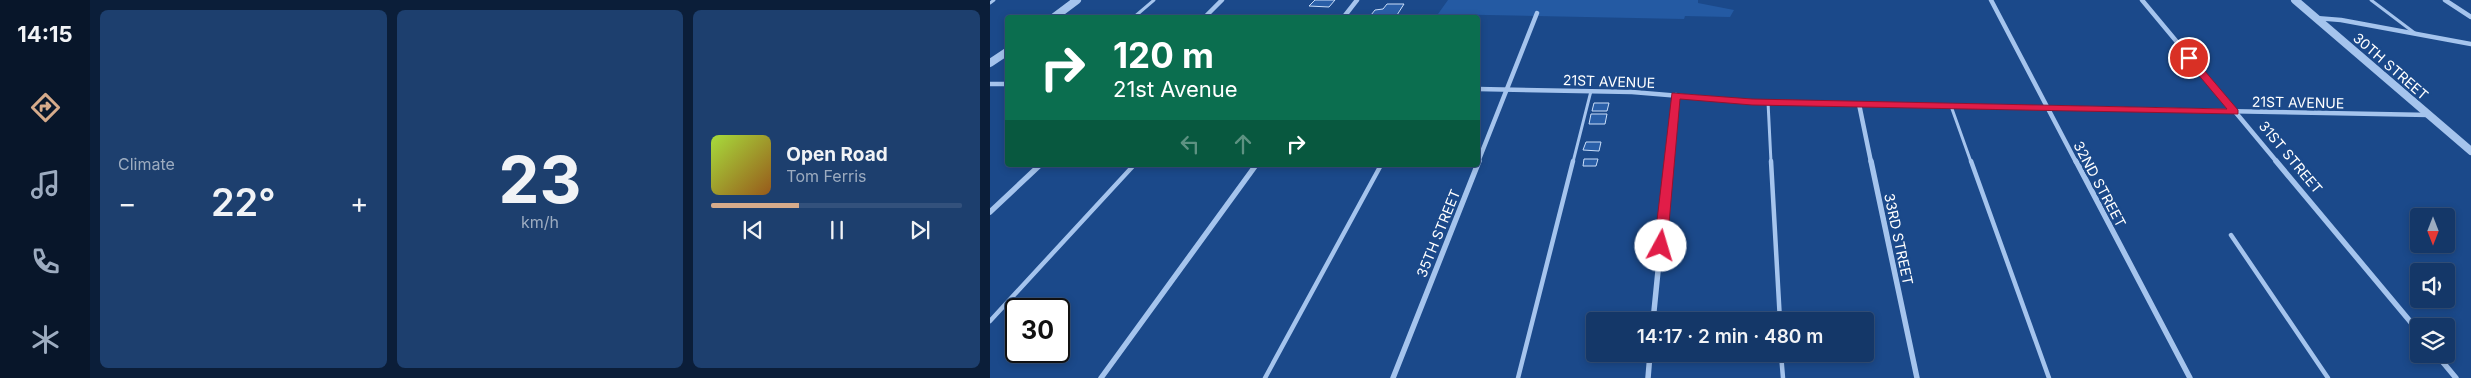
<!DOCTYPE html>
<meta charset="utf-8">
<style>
body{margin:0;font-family:Inter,sans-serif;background:#1d3f6e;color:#f1f3f6;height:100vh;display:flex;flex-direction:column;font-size:19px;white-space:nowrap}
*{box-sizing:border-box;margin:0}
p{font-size:16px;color:#9dacc0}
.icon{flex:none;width:28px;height:28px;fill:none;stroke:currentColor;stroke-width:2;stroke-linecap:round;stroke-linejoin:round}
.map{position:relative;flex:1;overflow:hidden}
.sheet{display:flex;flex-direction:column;gap:10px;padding:10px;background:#0b1e39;width:900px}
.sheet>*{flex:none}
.guide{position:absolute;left:15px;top:15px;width:475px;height:152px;border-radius:5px;box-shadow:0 2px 8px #0003,0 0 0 1px #33517c;background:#0b6e4f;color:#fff;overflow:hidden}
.needle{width:32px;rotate:180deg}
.controls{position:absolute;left:1420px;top:208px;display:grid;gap:10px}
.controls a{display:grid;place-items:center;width:45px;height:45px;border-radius:5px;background:#143768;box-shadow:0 2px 8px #0003,0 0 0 1px #33517c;font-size:25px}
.speed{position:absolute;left:15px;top:298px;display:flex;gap:10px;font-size:25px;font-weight:700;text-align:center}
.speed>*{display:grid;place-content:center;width:65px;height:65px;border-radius:50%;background:#143768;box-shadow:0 2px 8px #0003,0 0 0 1px #33517c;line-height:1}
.speed .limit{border:2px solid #111;border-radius:8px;background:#fff;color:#111}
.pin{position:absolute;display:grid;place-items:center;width:42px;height:42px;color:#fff;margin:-21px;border:2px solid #fff;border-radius:50%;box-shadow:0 1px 5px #0007}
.me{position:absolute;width:55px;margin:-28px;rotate:6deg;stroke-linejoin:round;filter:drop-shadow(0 0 4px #0008)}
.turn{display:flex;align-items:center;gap:18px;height:105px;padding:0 25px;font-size:22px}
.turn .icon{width:65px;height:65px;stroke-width:2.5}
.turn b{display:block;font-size:35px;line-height:42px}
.lanes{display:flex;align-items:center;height:48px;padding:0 25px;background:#0003;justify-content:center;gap:25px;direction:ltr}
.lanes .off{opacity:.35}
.big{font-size:38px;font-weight:600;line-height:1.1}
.sheet .card{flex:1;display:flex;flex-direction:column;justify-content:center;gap:8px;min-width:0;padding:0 18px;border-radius:8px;background:#1d3f6e}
.sheet .dial{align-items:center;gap:0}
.dial b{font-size:65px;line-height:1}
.song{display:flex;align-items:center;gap:15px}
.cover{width:60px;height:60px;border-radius:8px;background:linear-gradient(135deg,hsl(80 70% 55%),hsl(30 70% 35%))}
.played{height:5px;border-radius:2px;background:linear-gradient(90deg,#d6ab8b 35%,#33517c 35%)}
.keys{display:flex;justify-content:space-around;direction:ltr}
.heat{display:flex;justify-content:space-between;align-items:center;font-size:28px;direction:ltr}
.sheet .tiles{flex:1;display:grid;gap:10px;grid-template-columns:repeat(3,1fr)}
.trip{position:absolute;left:596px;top:312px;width:288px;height:50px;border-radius:5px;background:#143768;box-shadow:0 2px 8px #0003,0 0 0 1px #33517c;font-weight:600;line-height:50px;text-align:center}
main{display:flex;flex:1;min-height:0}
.dock{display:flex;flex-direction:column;width:90px;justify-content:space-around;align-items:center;background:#08162a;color:#9dacc0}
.dock .icon{width:35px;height:35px}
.dock .selected{color:#d6ab8b}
.dock b{font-size:22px;color:#f1f3f6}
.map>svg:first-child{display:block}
.green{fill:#245aa3}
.building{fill:#2a5fa8;stroke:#cadef9}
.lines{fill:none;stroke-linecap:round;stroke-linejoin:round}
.service-far1{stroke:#a5c4ed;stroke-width:3}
.service{stroke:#a5c4ed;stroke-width:4.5}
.minor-far1{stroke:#a5c4ed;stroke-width:4.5}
.minor{stroke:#a5c4ed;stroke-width:5.5}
.tertiary{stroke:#a5c4ed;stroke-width:8}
.route{fill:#e11d48;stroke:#92132f}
.labels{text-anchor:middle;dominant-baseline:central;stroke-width:5;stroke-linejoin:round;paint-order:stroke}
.street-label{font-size:14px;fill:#fff;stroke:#1b498a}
</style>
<main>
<nav class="dock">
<b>14:15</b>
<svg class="icon selected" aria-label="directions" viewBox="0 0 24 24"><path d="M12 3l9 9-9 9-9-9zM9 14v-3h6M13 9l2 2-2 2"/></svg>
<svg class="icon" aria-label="music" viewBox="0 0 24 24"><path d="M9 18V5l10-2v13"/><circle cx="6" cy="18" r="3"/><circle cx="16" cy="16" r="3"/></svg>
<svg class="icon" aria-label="phone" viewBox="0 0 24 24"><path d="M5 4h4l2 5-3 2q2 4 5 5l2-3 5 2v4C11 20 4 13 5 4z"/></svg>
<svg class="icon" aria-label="climate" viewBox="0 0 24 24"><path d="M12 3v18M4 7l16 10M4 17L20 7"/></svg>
</nav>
<section class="sheet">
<div class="tiles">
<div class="card"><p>Climate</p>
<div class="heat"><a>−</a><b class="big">22°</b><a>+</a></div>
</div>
<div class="card dial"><b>23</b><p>km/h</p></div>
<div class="card">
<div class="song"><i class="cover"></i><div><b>Open Road</b><p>Tom Ferris</p></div></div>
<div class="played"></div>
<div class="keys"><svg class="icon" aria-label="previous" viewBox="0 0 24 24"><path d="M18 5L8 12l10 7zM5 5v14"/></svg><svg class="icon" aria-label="pause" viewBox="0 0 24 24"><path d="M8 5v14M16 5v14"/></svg><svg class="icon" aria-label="next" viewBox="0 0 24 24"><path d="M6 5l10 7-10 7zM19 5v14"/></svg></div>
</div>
</div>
</section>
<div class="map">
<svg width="1481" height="378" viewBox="0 0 1481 378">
<rect width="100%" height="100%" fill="#1b498a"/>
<path class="green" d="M458 0H708V3L744 10 740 17 695 16 694 19 448 14Z"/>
<g class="building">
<path d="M325 0H345L339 7 319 6Z"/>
<path d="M397 4H414L407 15H381L385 10 393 9Z"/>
<path d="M604 103H619L617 111H602Z"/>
<path d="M601 114H617L615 124H599Z"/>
<path d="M596 142H611L609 151 593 150Z"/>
<path d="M594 159H608L606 166H593Z"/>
</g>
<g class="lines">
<g class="service-far1">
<path d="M1381 0 1426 34"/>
<path d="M0 3 4 0"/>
<path d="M143 18 164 0"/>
<path d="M778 102 781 162"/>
<path d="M961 106 981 162"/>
<path d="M583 162 601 91"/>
</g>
<g class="service">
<path d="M781 161 790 321"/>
<path d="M981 161 1059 378"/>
<path d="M1241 235 1338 378"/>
<path d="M0 321 144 165"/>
<path d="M791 354 793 378"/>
<path d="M275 378 391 165"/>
<path d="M528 378 583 161"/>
</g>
<g class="minor-far1">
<path d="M1001 0 1086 162"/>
<path d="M1152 0 1287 162"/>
<path d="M1455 0 1481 17"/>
<path d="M214 18 232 0"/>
<path d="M353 18 367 0"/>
<path d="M1326 18 1351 20 1481 44"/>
<path d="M0 84H18"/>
<path d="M488 89 642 92 762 102 1439 115"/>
<path d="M869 104 881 162"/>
<path d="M488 162 547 13"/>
<path d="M679 162 686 95"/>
</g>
<g class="minor">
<path d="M881 161 927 378"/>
<path d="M1086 161 1200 378"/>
<path d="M1286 161 1429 332"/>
<path d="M0 212 50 165"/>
<path d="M663 321 679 161"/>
<path d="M1446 354 1466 378"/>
<path d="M111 378 266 165"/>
<path d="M403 378 489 161"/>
<path d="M658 378 660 354"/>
</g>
<g class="tertiary">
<path d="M1305 0 1481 151"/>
<path d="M63 18 87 0"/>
<path d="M0 63 18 51"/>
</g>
</g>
<path class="route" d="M1199 56 1203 57 1248 110V114L762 105 690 99 677 246 671 250 664 246 682 93 762 99 1237 109 1196 60V57Z"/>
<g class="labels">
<g class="street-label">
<text transform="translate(1401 66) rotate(41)">30TH STREET</text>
<text transform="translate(619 81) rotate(2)">21ST AVENUE</text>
<text transform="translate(1308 102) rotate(1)">21ST AVENUE</text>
<text transform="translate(1301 157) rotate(50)">31ST STREET</text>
<text transform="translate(1110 184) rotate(62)">32ND STREET</text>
<text transform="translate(448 233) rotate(-68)">35TH STREET</text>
<text transform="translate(909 239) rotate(78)">33RD STREET</text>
</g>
</g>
</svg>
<div class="controls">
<a><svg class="needle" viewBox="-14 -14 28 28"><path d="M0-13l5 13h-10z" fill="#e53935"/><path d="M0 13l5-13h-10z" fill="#9dacc0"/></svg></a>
<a><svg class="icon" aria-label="sound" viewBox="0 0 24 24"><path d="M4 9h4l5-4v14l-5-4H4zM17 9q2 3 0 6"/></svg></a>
<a><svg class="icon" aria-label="layers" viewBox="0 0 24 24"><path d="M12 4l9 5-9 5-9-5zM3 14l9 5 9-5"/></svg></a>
</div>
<div class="speed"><div class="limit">30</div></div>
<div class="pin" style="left:1199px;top:58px;background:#d93025"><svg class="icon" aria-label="arrive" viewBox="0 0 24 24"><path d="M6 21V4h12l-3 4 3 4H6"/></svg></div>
<svg class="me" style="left:671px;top:246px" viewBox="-20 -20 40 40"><circle r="19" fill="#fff"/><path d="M0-13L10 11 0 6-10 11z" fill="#e11d48"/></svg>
<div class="trip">14:17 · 2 min · 480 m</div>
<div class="guide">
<div class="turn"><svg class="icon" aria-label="right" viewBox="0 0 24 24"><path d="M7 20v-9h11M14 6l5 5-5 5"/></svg><div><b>120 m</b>21st Avenue</div></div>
<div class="lanes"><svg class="icon off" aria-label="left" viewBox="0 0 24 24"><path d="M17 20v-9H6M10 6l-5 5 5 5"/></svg><svg class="icon off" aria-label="ahead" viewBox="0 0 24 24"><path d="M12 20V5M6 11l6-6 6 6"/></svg><svg class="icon" aria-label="right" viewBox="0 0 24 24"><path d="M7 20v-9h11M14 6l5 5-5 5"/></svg></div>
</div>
</div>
</main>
